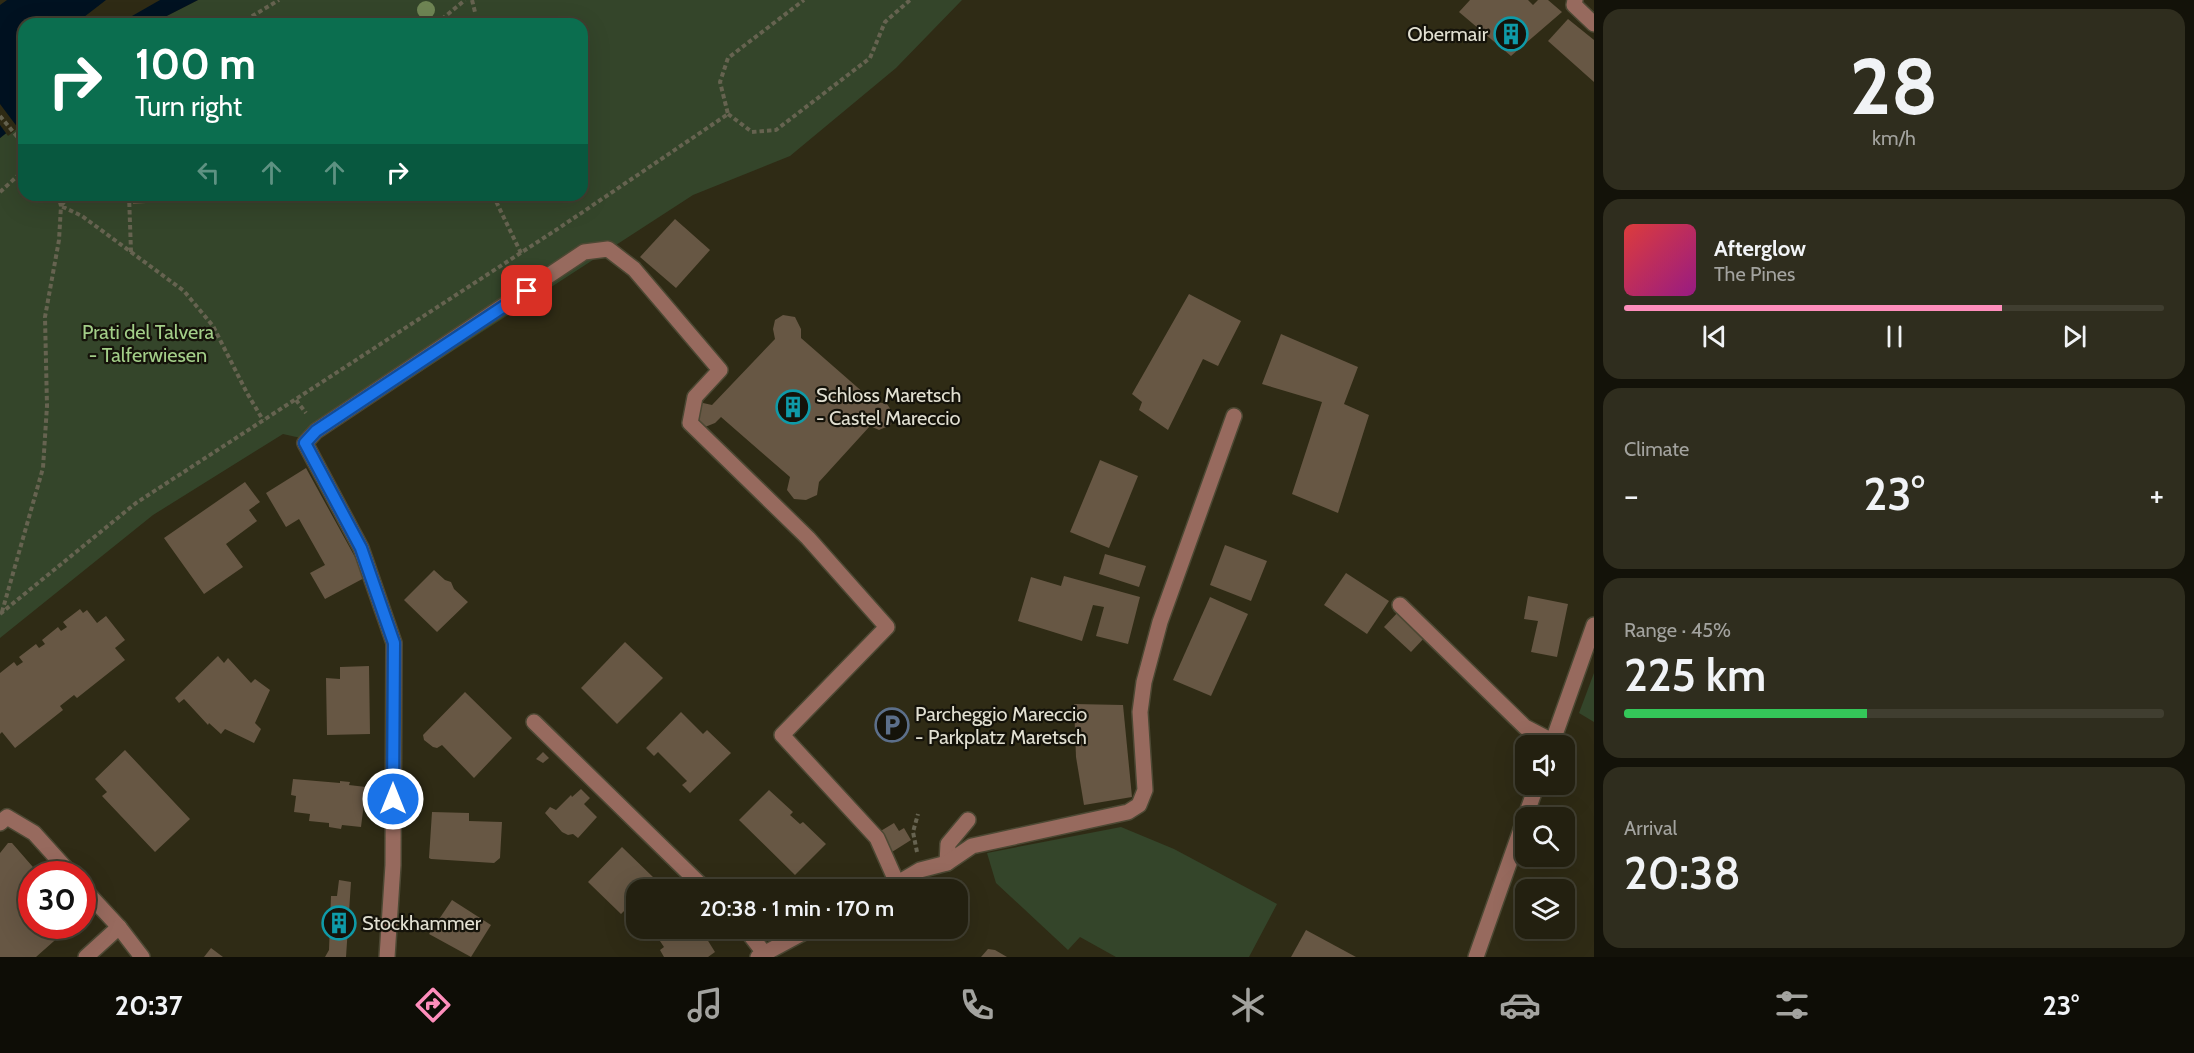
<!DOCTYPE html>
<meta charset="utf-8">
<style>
body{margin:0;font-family:Cabin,sans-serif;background:#2f2d1e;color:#f1f3f6;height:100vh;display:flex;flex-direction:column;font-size:22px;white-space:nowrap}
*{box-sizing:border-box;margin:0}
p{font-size:20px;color:#a3a39f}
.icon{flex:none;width:33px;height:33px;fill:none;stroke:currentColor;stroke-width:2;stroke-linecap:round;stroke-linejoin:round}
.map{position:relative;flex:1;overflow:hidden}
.sheet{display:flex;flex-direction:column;gap:9px;padding:9px;background:#131209;width:600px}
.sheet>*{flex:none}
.hud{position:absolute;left:18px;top:18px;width:570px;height:183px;border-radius:18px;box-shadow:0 6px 24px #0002,0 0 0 2px #403e30;background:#0b6e4f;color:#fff;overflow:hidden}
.fabs{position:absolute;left:1515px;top:735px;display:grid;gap:12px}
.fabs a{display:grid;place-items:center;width:60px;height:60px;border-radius:12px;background:#232010;box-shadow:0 6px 24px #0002,0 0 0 2px #403e30;font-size:30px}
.speed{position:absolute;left:18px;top:861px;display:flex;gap:12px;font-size:30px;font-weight:700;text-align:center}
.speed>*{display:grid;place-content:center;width:78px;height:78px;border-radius:50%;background:#232010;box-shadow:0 6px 24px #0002,0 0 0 2px #403e30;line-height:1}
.speed .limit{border:9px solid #d22;background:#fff;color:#111}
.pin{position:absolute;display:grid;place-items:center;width:51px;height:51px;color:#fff;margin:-26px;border-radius:12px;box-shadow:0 3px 9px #0006}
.me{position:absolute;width:66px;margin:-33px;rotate:0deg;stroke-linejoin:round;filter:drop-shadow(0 0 4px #0008)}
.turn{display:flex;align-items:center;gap:21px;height:126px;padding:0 18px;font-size:27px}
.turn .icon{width:78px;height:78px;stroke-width:2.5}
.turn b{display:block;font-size:42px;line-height:51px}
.lanes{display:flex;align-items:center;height:57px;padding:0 18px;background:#0003;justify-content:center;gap:30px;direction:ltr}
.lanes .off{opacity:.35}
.big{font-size:45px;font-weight:600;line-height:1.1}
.sheet .card{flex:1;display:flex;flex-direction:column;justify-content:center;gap:9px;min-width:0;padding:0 21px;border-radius:18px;background:#2f2d1e}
.sheet .dial{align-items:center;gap:0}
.dial b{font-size:78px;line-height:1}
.song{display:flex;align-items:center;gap:18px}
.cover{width:72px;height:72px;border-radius:9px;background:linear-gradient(135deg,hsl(0 70% 55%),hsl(310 70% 35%))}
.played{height:6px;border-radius:3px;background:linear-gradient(90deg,#fe8ebc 70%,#403e30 70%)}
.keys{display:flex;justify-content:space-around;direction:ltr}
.heat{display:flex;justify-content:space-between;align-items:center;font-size:33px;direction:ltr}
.charge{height:9px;border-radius:4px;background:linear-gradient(90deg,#34c759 45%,#403e30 0)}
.trip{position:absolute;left:626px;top:879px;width:342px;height:60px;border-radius:18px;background:#232010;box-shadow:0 6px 24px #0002,0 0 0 2px #403e30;font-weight:600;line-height:60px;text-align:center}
.tabs{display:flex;height:96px;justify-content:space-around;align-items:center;background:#0e0d06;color:#a3a39f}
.tabs .icon{width:42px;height:42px}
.tabs .active{color:#fe8ebc}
.tabs b{font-size:27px;color:#f1f3f6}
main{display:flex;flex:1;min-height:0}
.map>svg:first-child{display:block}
.green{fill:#34452a}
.water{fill:#001221}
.pier{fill:#2f2b15}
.building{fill:#675744}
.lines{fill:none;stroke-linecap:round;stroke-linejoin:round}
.minor-casing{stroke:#4c4833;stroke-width:18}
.path{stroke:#666350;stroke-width:4;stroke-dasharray:4.5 3;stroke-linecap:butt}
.minor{stroke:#976a5e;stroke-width:15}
.tree{fill:#6f8554}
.route-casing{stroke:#114b97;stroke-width:15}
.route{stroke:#1a73e8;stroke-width:10}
.labels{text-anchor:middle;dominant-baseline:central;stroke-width:4.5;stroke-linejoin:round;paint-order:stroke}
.poi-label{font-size:20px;fill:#e2e0d2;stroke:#15130a;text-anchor:start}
.park-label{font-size:20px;fill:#a3ce88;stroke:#15130a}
</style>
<main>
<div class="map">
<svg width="1594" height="957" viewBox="0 0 1594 957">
<rect width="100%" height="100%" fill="#2f2b15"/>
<g class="green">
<path d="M198 0H962L896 68 790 156 693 195 314 441 283 434 153 515 0 638V138L24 119V195H582V24H151Z"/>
<path d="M1594 673V722L1579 713Z"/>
<path d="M1121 827 1174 849 1277 904 1249 957H1116L1080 937 1068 950 996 883 987 853Z"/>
</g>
<g class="water">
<path d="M7 0H106L75 24H24V119L0 138V5Z"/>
<path d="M160 0H198L151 24H118Z"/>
</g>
<path class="pier" d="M0 104 18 128 8 136 0 125Z"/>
<g class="building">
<path d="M1470 0H1528L1533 5 1538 0H1548L1562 12 1511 56 1459 12Z"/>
<path d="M1568 19 1594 40V82L1548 41Z"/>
<path d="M133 195H145L146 203 133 204Z"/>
<path d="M675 219 710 250 676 288 640 257Z"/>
<path d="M1189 294 1241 321 1218 366 1203 359 1168 430 1139 410 1142 402 1132 394Z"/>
<path d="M783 315 795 317 801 329V338L873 401 887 404 893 413 891 425 879 430 870 426 819 482 817 495 806 500 794 499 787 490 790 477 721 417 715 423 705 427 696 421 695 410 703 403 712 405 775 339 773 329 775 320Z"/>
<path d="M1281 334 1358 367 1344 404 1369 415 1338 513 1292 494 1322 402 1262 384Z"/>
<path d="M1100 460 1138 476 1109 548 1070 532Z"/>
<path d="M306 468 366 577 325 599 310 573 325 565 299 519 286 527 266 493Z"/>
<path d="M245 482 260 502 249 510 257 521 226 544 243 567 204 594 164 538Z"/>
<path d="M1225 545 1267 561 1251 601 1210 585Z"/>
<path d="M1105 554 1146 566 1139 587 1099 574Z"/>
<path d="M434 570 445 580 451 582 454 589 468 602 437 632 404 600Z"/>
<path d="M1346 573 1389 601 1367 634 1324 605Z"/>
<path d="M1064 576 1140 597 1128 644 1096 636 1104 607 1093 605 1082 641 1018 621 1031 577 1061 586Z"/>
<path d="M1528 596 1568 604 1557 657 1531 652 1538 621 1524 619Z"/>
<path d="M1210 597 1248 614 1211 696 1173 680Z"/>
<path d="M80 609 83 613 87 610 97 623 106 616 125 640 115 648 125 660 77 698 74 695 60 706 63 710 15 748 2 732 0 734V673L14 662 17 666 23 662 19 657 36 644 39 648 45 644 42 640 58 627 61 631 67 627 63 622Z"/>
<path d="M1400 610 1427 635 1411 652 1384 627Z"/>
<path d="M625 642 663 678 617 724 581 688Z"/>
<path d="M218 656 224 663 228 658 251 683 255 679 270 690 255 723 261 729 254 743 225 729 221 734 209 723 208 725 184 699 179 703 175 698Z"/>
<path d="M369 666 370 734 327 735 326 678 340 679V667Z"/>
<path d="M465 692 512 738 474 778 442 745 437 748 433 747 424 740 423 735Z"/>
<path d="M1074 704 1123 705 1132 797 1084 805 1076 757Z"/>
<path d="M681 712 703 734 707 730 731 753 690 793 682 785 687 781 658 752 654 756 646 748Z"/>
<path d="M125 750 190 819 155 852 102 796 107 792 95 779Z"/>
<path d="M543 752 549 758 543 763 536 759Z"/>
<path d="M293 779 340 783V781L350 782 349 785 366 787 361 827 342 825 341 829 329 827V823L309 821 310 814 294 812 296 796 291 795Z"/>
<path d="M581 789 590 798 584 804 597 817 578 838 573 834 568 835 562 832 545 813 550 807 556 810 571 795 572 797Z"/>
<path d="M769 790 793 812 790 815 800 824 803 822 826 844 795 875 739 820Z"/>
<path d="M432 812 469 813V821L502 822 500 858 494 863 431 859 429 858Z"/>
<path d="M894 823 899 831 904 828 911 840 892 852 879 832Z"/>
<path d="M8 843H12L39 874H32V926H71L36 957H0V853Z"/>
<path d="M622 847 655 879 645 890H636V899L621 914 588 882Z"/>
<path d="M339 880 351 882 346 957H325L329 950 331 896H337Z"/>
<path d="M452 900 491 925 471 957 429 934Z"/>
<path d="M659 928H700L715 952 708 957H664L660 950 664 947 654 932Z"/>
<path d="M1306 930 1356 957H1291Z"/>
<path d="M211 948 223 957H204Z"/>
<path d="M988 949 995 950 1007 957H981Z"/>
</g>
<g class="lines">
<defs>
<g id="minor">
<path d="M1575 0 1574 5 1594 24"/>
<path d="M1400 605 1525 727 1552 741"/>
<path d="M534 722 706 890"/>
<path d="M1551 746 1594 625"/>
<path d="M0 823 7 817 34 833 71 874"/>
<path d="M947 863 948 844 968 820"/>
<path d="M82 887 119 927 142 957"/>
<path d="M886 890 920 870 947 863 972 846 1128 812 1139 805 1145 790 1140 712 1144 682 1160 622 1234 416"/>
<path d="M745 928 764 953"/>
<path d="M86 957 119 927"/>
<path d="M387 957 393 865 394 643 361 548 305 443 316 431 584 252 608 249 634 269 720 370 695 397 690 423 808 538 887 627 782 735 877 838 897 883"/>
<path d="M758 957 812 928"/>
<path d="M1476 957 1537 784"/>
</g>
</defs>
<use href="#minor" class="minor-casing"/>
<g class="path">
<path d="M472 0 475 12"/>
<path d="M239 24 279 0"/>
<path d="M436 24 465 0"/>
<path d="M728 114 752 132 776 130 870 58 885 22 910 0"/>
<path d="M0 116 24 145"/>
<path d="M0 192 24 170"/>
<path d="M69 195 61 206 82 216 184 291 213 326 247 393 263 420"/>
<path d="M129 195 131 252"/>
<path d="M493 195 521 253"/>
<path d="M118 197H129"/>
<path d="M296 400 306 413"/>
<path d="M2 612 43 468 47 406 45 317 59 240 61 206 58 195"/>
<path d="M0 614 136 503 559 228 728 114 720 82 728 58 804 0"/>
<path d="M917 852 913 832 918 814"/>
</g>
<use href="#minor" class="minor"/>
</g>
<circle class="tree" cx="426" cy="10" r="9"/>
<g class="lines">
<defs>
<path id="route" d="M393 799 394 643 361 548 305 443 316 431 527 291"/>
</defs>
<use href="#route" class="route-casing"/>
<use href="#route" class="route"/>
</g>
<defs>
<symbol id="building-ring" viewBox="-11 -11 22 22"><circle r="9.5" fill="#15130a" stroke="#0f9aa8" stroke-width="1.5"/><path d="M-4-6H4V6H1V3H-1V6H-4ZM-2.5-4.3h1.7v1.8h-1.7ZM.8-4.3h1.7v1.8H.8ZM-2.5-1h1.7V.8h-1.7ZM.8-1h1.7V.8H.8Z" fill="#0f9aa8"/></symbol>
<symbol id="parking-ring" viewBox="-11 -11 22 22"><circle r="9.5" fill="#15130a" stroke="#5c6f8a" stroke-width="1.5"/><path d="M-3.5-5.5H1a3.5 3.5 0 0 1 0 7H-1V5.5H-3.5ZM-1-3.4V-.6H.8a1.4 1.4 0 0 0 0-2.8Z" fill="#5c6f8a"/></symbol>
</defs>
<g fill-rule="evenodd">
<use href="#building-ring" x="1492" y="15" width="38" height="38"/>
<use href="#building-ring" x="774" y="388" width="38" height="38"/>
<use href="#parking-ring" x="873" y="706" width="38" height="38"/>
<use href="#building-ring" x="320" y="904" width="38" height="38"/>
</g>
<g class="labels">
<g class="poi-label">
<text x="1488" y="34" text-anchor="end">Obermair</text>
<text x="816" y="395">Schloss Maretsch<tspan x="816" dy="23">- Castel Mareccio</tspan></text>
<text x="915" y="714">Parcheggio Mareccio<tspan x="915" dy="23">- Parkplatz Maretsch</tspan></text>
<text x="362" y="923">Stockhammer</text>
</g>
<g class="park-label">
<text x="148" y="332">Prati del Talvera<tspan x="148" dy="23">- Talferwiesen</tspan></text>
</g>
</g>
</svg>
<div class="fabs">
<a><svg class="icon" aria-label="sound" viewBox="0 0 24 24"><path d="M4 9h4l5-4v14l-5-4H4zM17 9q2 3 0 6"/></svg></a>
<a><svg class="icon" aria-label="search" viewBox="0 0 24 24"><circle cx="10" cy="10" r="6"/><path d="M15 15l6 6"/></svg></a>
<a><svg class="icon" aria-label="layers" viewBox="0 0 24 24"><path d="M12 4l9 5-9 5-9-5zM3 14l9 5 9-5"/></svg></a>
</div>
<div class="speed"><div class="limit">30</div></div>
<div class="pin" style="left:527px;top:291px;background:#d93025"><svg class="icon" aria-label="arrive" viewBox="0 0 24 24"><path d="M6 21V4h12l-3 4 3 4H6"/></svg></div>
<svg class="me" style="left:393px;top:799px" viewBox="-20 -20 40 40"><circle r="17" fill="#1a73e8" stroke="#fff" stroke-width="3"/><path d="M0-11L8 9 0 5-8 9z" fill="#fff"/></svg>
<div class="trip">20:38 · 1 min · 170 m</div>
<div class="hud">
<div class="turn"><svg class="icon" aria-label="right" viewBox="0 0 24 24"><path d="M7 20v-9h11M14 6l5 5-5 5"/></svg><div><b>100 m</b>Turn right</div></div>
<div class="lanes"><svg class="icon off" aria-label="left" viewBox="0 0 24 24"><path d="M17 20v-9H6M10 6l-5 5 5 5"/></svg><svg class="icon off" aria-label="ahead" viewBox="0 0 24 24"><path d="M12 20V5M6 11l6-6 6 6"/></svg><svg class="icon off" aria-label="ahead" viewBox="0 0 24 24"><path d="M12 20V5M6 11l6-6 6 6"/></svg><svg class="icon" aria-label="right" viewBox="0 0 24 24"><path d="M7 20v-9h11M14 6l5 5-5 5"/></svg></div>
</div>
</div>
<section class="sheet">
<div class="card dial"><b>28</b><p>km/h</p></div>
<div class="card">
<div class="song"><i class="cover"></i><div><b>Afterglow</b><p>The Pines</p></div></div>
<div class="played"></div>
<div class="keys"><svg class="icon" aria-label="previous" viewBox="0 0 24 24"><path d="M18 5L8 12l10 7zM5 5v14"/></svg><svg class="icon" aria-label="pause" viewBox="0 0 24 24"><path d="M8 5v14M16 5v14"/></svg><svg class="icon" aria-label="next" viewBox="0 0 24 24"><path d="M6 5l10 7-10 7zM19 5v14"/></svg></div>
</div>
<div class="card"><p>Climate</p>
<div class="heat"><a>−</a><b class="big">23°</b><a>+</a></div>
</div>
<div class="card"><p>Range · 45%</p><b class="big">225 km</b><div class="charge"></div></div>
<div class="card"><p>Arrival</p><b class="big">20:38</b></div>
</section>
</main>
<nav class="tabs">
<b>20:37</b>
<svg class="icon active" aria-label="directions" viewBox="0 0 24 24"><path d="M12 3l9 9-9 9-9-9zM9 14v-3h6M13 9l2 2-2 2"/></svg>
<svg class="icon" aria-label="music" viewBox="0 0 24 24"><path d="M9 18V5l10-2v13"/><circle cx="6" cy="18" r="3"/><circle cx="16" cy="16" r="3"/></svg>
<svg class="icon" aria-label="phone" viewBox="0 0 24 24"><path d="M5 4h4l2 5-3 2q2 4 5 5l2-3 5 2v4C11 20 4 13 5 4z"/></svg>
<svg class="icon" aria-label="climate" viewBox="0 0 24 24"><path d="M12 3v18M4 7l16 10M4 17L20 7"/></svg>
<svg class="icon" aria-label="car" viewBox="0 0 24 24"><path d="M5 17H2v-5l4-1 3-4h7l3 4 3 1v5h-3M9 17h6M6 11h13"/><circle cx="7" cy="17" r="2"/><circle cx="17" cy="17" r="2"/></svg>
<svg class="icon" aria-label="filters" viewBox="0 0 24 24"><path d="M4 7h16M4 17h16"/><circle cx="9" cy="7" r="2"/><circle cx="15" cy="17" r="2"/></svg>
<b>23°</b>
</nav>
